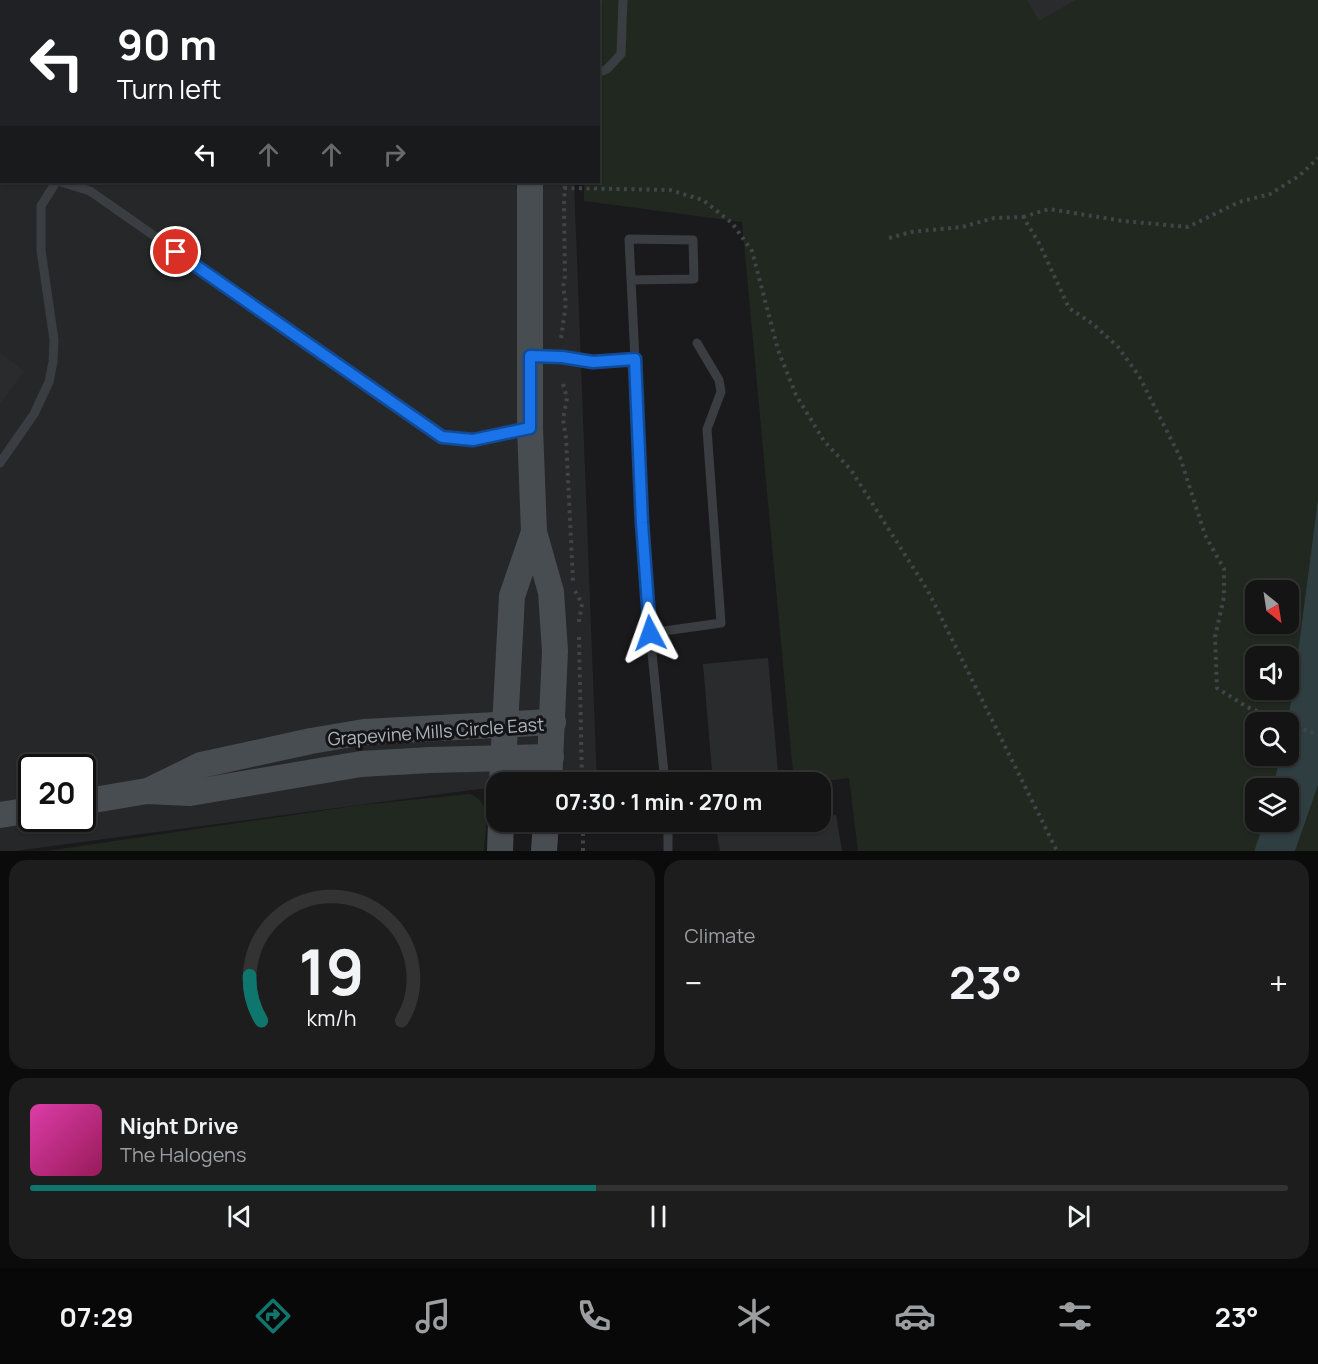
<!DOCTYPE html>
<meta charset="utf-8">
<style>
body{margin:0;font-family:Manrope,sans-serif;background:#1d1d1e;color:#f1f3f6;height:100vh;display:flex;flex-direction:column;font-size:22px;white-space:nowrap}
*{box-sizing:border-box;margin:0}
p{font-size:20px;color:#9d9ea0}
.icon{flex:none;width:33px;height:33px;fill:none;stroke:currentColor;stroke-width:2;stroke-linecap:round;stroke-linejoin:round}
.map{position:relative;height:851px;overflow:hidden}
.panel{display:flex;flex-direction:column;gap:9px;padding:9px;background:#0b0b0c;flex:1}
.panel>*{flex:none}
.hud{position:absolute;left:0px;top:0px;width:600px;height:183px;box-shadow:0 2px 4px #0004,0 0 0 2px #333334;background:#202124;color:#fff;overflow:hidden}
.needle{width:39px;rotate:150deg}
.buttons{position:absolute;left:1245px;top:580px;display:grid;gap:12px}
.buttons a{display:grid;place-items:center;width:54px;height:54px;border-radius:12px;background:#141415;box-shadow:0 2px 4px #0004,0 0 0 2px #333334;font-size:30px}
.speed{position:absolute;left:18px;top:754px;display:flex;gap:12px;font-size:30px;font-weight:700;text-align:center}
.speed>*{display:grid;place-content:center;width:78px;height:78px;border-radius:50%;background:#141415;box-shadow:0 2px 4px #0004,0 0 0 2px #333334;line-height:1}
.speed .limit{border:3px solid #111;border-radius:9px;background:#fff;color:#111}
.pin{position:absolute;display:grid;place-items:center;width:51px;height:51px;color:#fff;margin:-26px;border:3px solid #fff;border-radius:50%;box-shadow:0 2px 6px #0007}
.me{position:absolute;width:66px;margin:-33px;rotate:356deg;stroke-linejoin:round;filter:drop-shadow(0 0 4px #0008)}
.turn{display:flex;align-items:center;gap:21px;height:126px;padding:0 18px;font-size:27px}
.turn .icon{width:78px;height:78px;stroke-width:2.5}
.turn b{display:block;font-size:42px;line-height:51px}
.lanes{display:flex;align-items:center;height:57px;padding:0 18px;background:#0003;justify-content:center;gap:30px;direction:ltr}
.lanes .off{opacity:.35}
.big{font-size:45px;font-weight:700;line-height:1.1}
.panel .tile{flex:1;display:flex;flex-direction:column;justify-content:center;gap:9px;min-width:0;padding:0 21px;border-radius:18px;background:#1d1d1e}
.panel .dial{align-items:center;gap:0}
.dial svg{height:156px;overflow:visible;fill:none;stroke:#333334;stroke-width:7;stroke-linecap:round;text-anchor:middle}
.dial text{fill:#f1f3f6;stroke:none}
.song{display:flex;align-items:center;gap:18px}
.cover{width:72px;height:72px;border-radius:9px;background:linear-gradient(135deg,hsl(320 70% 55%),hsl(330 70% 35%))}
.played{height:6px;border-radius:3px;background:linear-gradient(90deg,#0f766e 45%,#333334 45%)}
.keys{display:flex;justify-content:space-around;direction:ltr}
.heat{display:flex;justify-content:space-between;align-items:center;font-size:33px;direction:ltr}
.panel .tiles{flex:1;display:grid;gap:9px;grid-template-columns:1fr 1fr}
.tile:last-child{grid-column:span 2}
.trip{position:absolute;left:486px;top:772px;width:345px;height:60px;border-radius:18px;background:#141415;box-shadow:0 2px 4px #0004,0 0 0 2px #333334;font-weight:700;line-height:60px;text-align:center}
.menu{display:flex;height:96px;justify-content:space-around;align-items:center;background:#080808;color:#9d9ea0}
.menu .icon{width:42px;height:42px}
.menu .current{color:#0f766e}
.menu b{font-size:27px;color:#f1f3f6}
.map>svg:first-child{display:block}
.built{fill:#262729;fill-rule:evenodd}
.green{fill:#20281f;fill-rule:evenodd}
.water{fill:#2e3e41}
.lines{fill:none;stroke-linecap:round;stroke-linejoin:round}
.stream{stroke:#2e3e41;stroke-width:7}
.building{fill:#2a2b2d}
.path{stroke:#404549;stroke-width:4;stroke-dasharray:3 4.5;stroke-linecap:butt}
.lane{stroke:#3a3d41;stroke-width:9}
.secondary{stroke:#484d52;stroke-width:26}
.route-casing{stroke:#114b97;stroke-width:15}
.route{stroke:#1a73e8;stroke-width:10}
.labels{text-anchor:middle;dominant-baseline:central;stroke-width:6;stroke-linejoin:round;paint-order:stroke}
.street-label{font-size:18px;fill:#acb5bc;stroke:#151517}
</style>
<div class="map">
<svg width="1318" height="851" viewBox="0 0 1318 851">
<rect width="100%" height="100%" fill="#1a1a1c"/>
<path class="built" d="M0 0H567V2H2V182H574L597 783H496V789H479L15 851H0ZM32 768H82V819H32Z"/>
<g class="green">
<path d="M580 0H1318V851H858L849 778 810 783H794L742 222 584 201V182H598V2ZM1256 591H1288V624H1256ZM1256 657H1288V690H1256ZM1256 723H1288V756H1256ZM1256 789H1288V822H1256Z"/>
<path d="M469 794C494 801 485 831 484 851H46L361 805Z"/>
</g>
<path class="water" d="M1318 499V785L1295 851H1259L1266 822H1288V789H1273L1280 756H1288V723H1287L1293 692Z"/>
<g class="lines">
<path class="stream" d="M1258 851 1268 822"/>
</g>
<g class="building">
<path d="M1027 0H1076L1039 21Z"/>
<path d="M0 353 24 371 0 404Z"/>
<path d="M768 658 779 783H713L703 664Z"/>
<path d="M836 815 842 851H720L717 834 794 822H820V818Z"/>
</g>
<g class="lines">
<g class="path">
<path d="M562 0V2"/>
<path d="M564 188 670 190 703 200 732 223 752 251 778 350 796 395 824 441 851 470 928 591 1057 851"/>
<path d="M1023 217 1049 209 1123 221 1188 227 1239 202 1270 194 1299 176 1318 158"/>
<path d="M889 238 911 232 962 227 994 218 1023 217 1039 243 1069 308 1093 324 1118 347 1139 376 1180 457 1205 535 1224 569V597L1215 637 1217 688 1247 707 1318 735"/>
<path d="M561 338 566 303 563 287 565 276 564 204 565 182"/>
<path d="M563 384 567 398 563 419 566 438 573 581"/>
<path d="M575 591 582 604 578 626"/>
<path d="M579 637 582 783"/>
<path d="M583 851V822"/>
</g>
<g class="lane">
<path d="M598 73 607 69 621 54 623 0"/>
<path d="M0 109 2 112"/>
<path d="M61 182 90 191 442 437 473 439 528 429"/>
<path d="M533 357 593 361 635 359 629 239 693 240 694 279 631 280"/>
<path d="M635 359 642 523 650 633 721 623 707 429 721 392 719 380 697 343"/>
<path d="M0 463 34 414 49 382 53 362 54 340 41 250V206L56 182"/>
<path d="M650 633 665 783"/>
<path d="M668 851V822"/>
</g>
<g class="secondary">
<path d="M529 0V2"/>
<path d="M530 182V428L534 532 551 592 555 651 549 783"/>
<path d="M502 783 512 596 534 532"/>
<path d="M150 790 201 765 311 741 364 732 553 722"/>
<path d="M82 802 147 791 190 793 361 764 430 760 551 757"/>
<path d="M0 815 32 810"/>
<path d="M500 851 501 822"/>
<path d="M544 851 546 822"/>
</g>
</g>
<g class="lines">
<defs>
<path id="route" d="M176 252 442 437 473 440 530 428V356L562 357 593 362 635 359 642 523 650 633"/>
</defs>
<use href="#route" class="route-casing"/>
<use href="#route" class="route"/>
</g>
<g class="labels">
<g class="street-label">
<text transform="translate(436 731) rotate(-4)">Grapevine Mills Circle East</text>
</g>
</g>
</svg>
<div class="buttons">
<a><svg class="needle" viewBox="-14 -14 28 28"><path d="M0-13l5 13h-10z" fill="#e53935"/><path d="M0 13l5-13h-10z" fill="#9d9ea0"/></svg></a>
<a><svg class="icon" aria-label="sound" viewBox="0 0 24 24"><path d="M4 9h4l5-4v14l-5-4H4zM17 9q2 3 0 6"/></svg></a>
<a><svg class="icon" aria-label="search" viewBox="0 0 24 24"><circle cx="10" cy="10" r="6"/><path d="M15 15l6 6"/></svg></a>
<a><svg class="icon" aria-label="layers" viewBox="0 0 24 24"><path d="M12 4l9 5-9 5-9-5zM3 14l9 5 9-5"/></svg></a>
</div>
<div class="speed"><div class="limit">20</div></div>
<div class="pin" style="left:176px;top:252px;background:#d93025"><svg class="icon" aria-label="arrive" viewBox="0 0 24 24"><path d="M6 21V4h12l-3 4 3 4H6"/></svg></div>
<svg class="me" style="left:650px;top:633px" viewBox="-20 -20 40 40"><path d="M0-17L14 15 0 8-14 15z" fill="#1a73e8" stroke="#fff" stroke-width="4"/></svg>
<div class="trip">07:30 · 1 min · 270 m</div>
<div class="hud">
<div class="turn"><svg class="icon" aria-label="left" viewBox="0 0 24 24"><path d="M17 20v-9H6M10 6l-5 5 5 5"/></svg><div><b>90 m</b>Turn left</div></div>
<div class="lanes"><svg class="icon" aria-label="left" viewBox="0 0 24 24"><path d="M17 20v-9H6M10 6l-5 5 5 5"/></svg><svg class="icon off" aria-label="ahead" viewBox="0 0 24 24"><path d="M12 20V5M6 11l6-6 6 6"/></svg><svg class="icon off" aria-label="ahead" viewBox="0 0 24 24"><path d="M12 20V5M6 11l6-6 6 6"/></svg><svg class="icon off" aria-label="right" viewBox="0 0 24 24"><path d="M7 20v-9h11M14 6l5 5-5 5"/></svg></div>
</div>
</div>
<section class="panel">
<div class="tiles">
<div class="tile dial"><svg viewBox="0 0 100 80">
<path d="M14 69A42 42 0 1 1 86 69"/>
<path d="M14 69A42 42 0 0 1 8 46" stroke="#0f766e"/>
<text x="50" y="56" font-size="32" font-weight="700">19</text>
<text x="50" y="72" font-size="11">km/h</text>
</svg></div>
<div class="tile"><p>Climate</p>
<div class="heat"><a>−</a><b class="big">23°</b><a>+</a></div>
</div>
<div class="tile">
<div class="song"><i class="cover"></i><div><b>Night Drive</b><p>The Halogens</p></div></div>
<div class="played"></div>
<div class="keys"><svg class="icon" aria-label="previous" viewBox="0 0 24 24"><path d="M18 5L8 12l10 7zM5 5v14"/></svg><svg class="icon" aria-label="pause" viewBox="0 0 24 24"><path d="M8 5v14M16 5v14"/></svg><svg class="icon" aria-label="next" viewBox="0 0 24 24"><path d="M6 5l10 7-10 7zM19 5v14"/></svg></div>
</div>
</div>
</section>
<nav class="menu">
<b>07:29</b>
<svg class="icon current" aria-label="directions" viewBox="0 0 24 24"><path d="M12 3l9 9-9 9-9-9zM9 14v-3h6M13 9l2 2-2 2"/></svg>
<svg class="icon" aria-label="music" viewBox="0 0 24 24"><path d="M9 18V5l10-2v13"/><circle cx="6" cy="18" r="3"/><circle cx="16" cy="16" r="3"/></svg>
<svg class="icon" aria-label="phone" viewBox="0 0 24 24"><path d="M5 4h4l2 5-3 2q2 4 5 5l2-3 5 2v4C11 20 4 13 5 4z"/></svg>
<svg class="icon" aria-label="climate" viewBox="0 0 24 24"><path d="M12 3v18M4 7l16 10M4 17L20 7"/></svg>
<svg class="icon" aria-label="car" viewBox="0 0 24 24"><path d="M5 17H2v-5l4-1 3-4h7l3 4 3 1v5h-3M9 17h6M6 11h13"/><circle cx="7" cy="17" r="2"/><circle cx="17" cy="17" r="2"/></svg>
<svg class="icon" aria-label="filters" viewBox="0 0 24 24"><path d="M4 7h16M4 17h16"/><circle cx="9" cy="7" r="2"/><circle cx="15" cy="17" r="2"/></svg>
<b>23°</b>
</nav>
